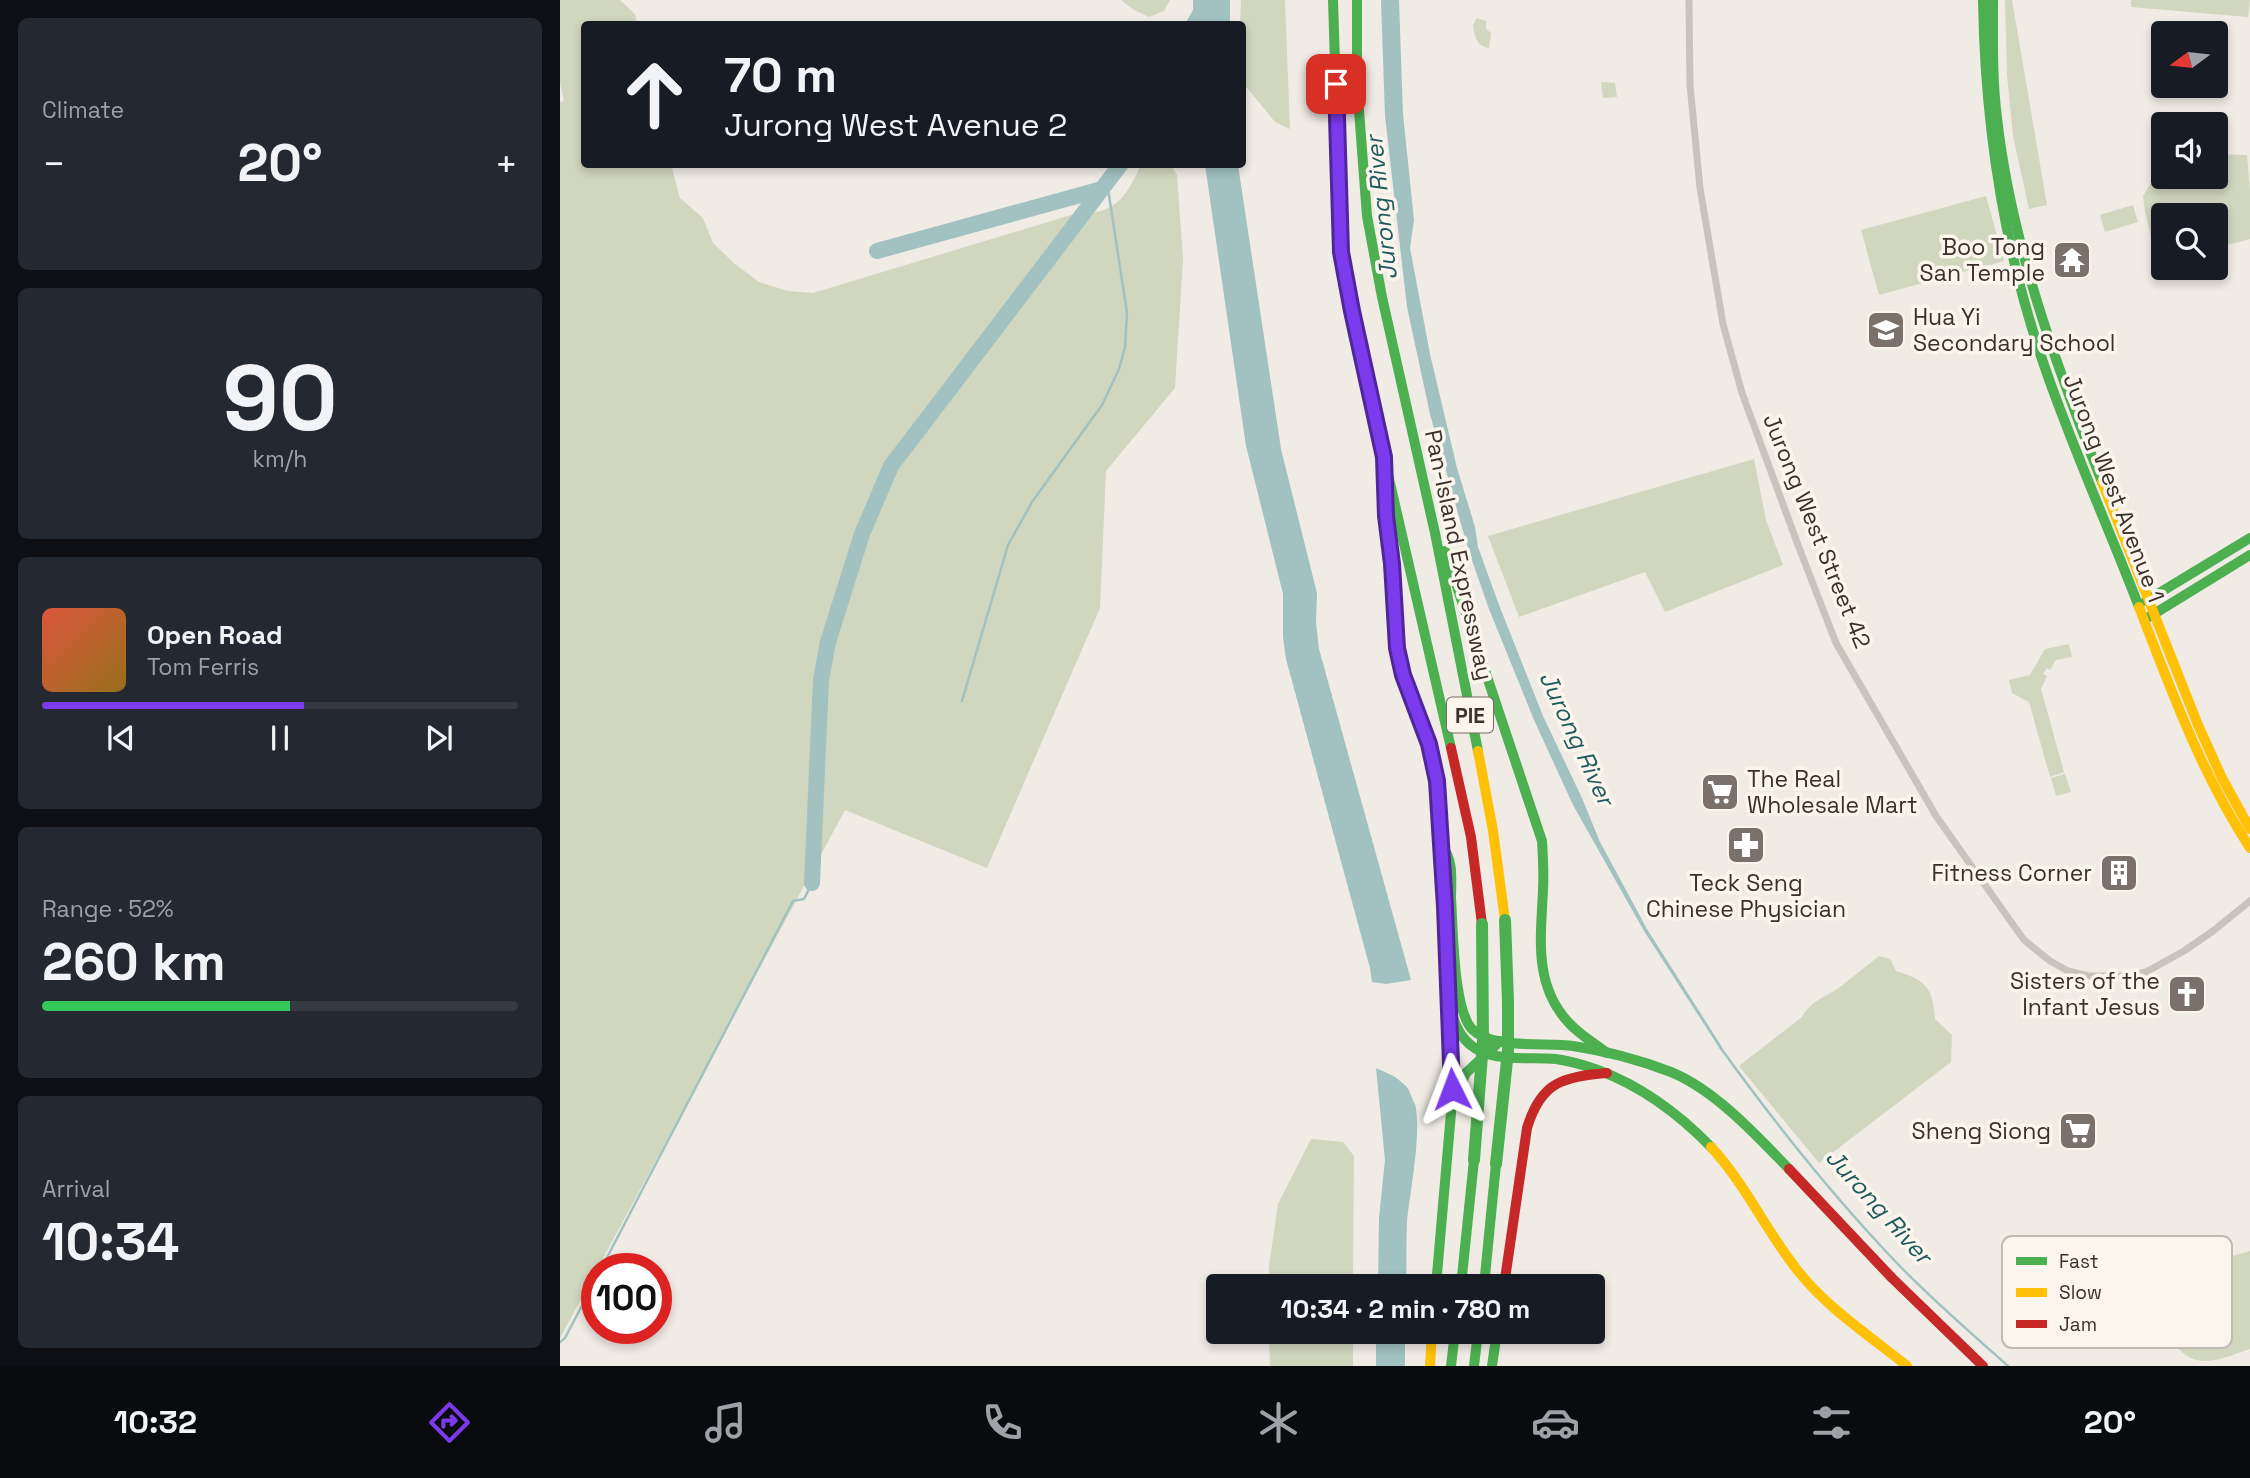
<!DOCTYPE html>
<meta charset="utf-8">
<style>
body{margin:0;font-family:"Space Grotesk",sans-serif;background:#242831;color:#f1f3f6;height:100vh;display:flex;flex-direction:column;font-size:26px;white-space:nowrap}
*{box-sizing:border-box;margin:0}
p{font-size:23px;color:#9ea1a6}
.icon{flex:none;width:38px;height:38px;fill:none;stroke:currentColor;stroke-width:2;stroke-linecap:round;stroke-linejoin:round}
.map{position:relative;flex:1;overflow:hidden}
.details{display:flex;flex-direction:column;gap:18px;padding:18px;background:#0d0f14;width:560px}
.details>*{flex:none}
.top-card{position:absolute;left:21px;top:21px;width:665px;height:147px;border-radius:7px;box-shadow:0 4px 10px #0003;background:#171b24;color:#f1f3f6;overflow:hidden}
.needle{width:46px;rotate:255deg}
.controls{position:absolute;left:1591px;top:21px;display:grid;gap:14px}
.controls a{display:grid;place-items:center;width:77px;height:77px;border-radius:7px;background:#171b24;box-shadow:0 4px 10px #0003;font-size:35px}
.speed{position:absolute;left:21px;top:1253px;display:flex;gap:14px;font-size:35px;font-weight:700;text-align:center}
.speed>*{display:grid;place-content:center;width:91px;height:91px;border-radius:50%;background:#171b24;box-shadow:0 4px 10px #0003;line-height:1}
.speed .limit{border:10px solid #d22;background:#fff;color:#111}
.pin{position:absolute;display:grid;place-items:center;width:60px;height:60px;color:#fff;margin:-30px;border-radius:14px;box-shadow:0 4px 10px #0006}
.me{position:absolute;width:77px;margin:-38px;rotate:357deg;stroke-linejoin:round;filter:drop-shadow(0 0 5px #0008)}
.turn{display:flex;align-items:center;gap:24px;height:147px;padding:0 28px;font-size:32px}
.turn .icon{width:91px;height:91px;stroke-width:2.5}
.turn b{display:block;font-size:49px;line-height:60px}
.big{font-size:52px;font-weight:800;line-height:1.1}
.details .card{flex:1;display:flex;flex-direction:column;justify-content:center;gap:10px;min-width:0;padding:0 24px;border-radius:10px;background:#242831}
.details .dial{align-items:center;gap:0}
.dial b{font-size:91px;line-height:1}
.song{display:flex;align-items:center;gap:21px}
.cover{width:84px;height:84px;border-radius:10px;background:linear-gradient(135deg,hsl(10 70% 55%),hsl(40 70% 35%))}
.played{height:7px;border-radius:4px;background:linear-gradient(90deg,#7c3aed 55%,#363941 55%)}
.keys{display:flex;justify-content:space-around;direction:ltr}
.heat{display:flex;justify-content:space-between;align-items:center;font-size:38px;direction:ltr}
.charge{height:10px;border-radius:5px;background:linear-gradient(90deg,#34c759 52%,#363941 0)}
.trip{position:absolute;left:646px;top:1274px;width:399px;height:70px;border-radius:7px;background:#171b24;box-shadow:0 4px 10px #0003;font-weight:800;line-height:70px;text-align:center}
.tab-bar{display:flex;height:112px;justify-content:space-around;align-items:center;background:#090b0e;color:#9ea1a6}
.tab-bar .icon{width:49px;height:49px}
.tab-bar .current{color:#7c3aed}
.tab-bar b{font-size:32px;color:#f1f3f6}
main{display:flex;flex:1;min-height:0}
.map>svg:first-child{display:block}
.green{fill:#d1d6bf}
.water{fill:#a1c2c1}
.pier{fill:#f0ebe5}
.lines{fill:none;stroke-linecap:round;stroke-linejoin:round}
.stream{stroke:#a1c2c1;stroke-width:2.5}
.river{stroke:#a1c2c1;stroke-width:16}
.street{stroke:#c9c3be;stroke-width:7}
.fast{stroke:#4caf50;stroke-width:10}
.slow{stroke:#ffc107;stroke-width:10}
.jam{stroke:#c62828;stroke-width:10}
.fast-bridge{stroke:#4caf50;stroke-width:12}
.route-casing{stroke:#51269a;stroke-width:18}
.route{stroke:#7c3aed;stroke-width:12}
.labels{text-anchor:middle;dominant-baseline:central;stroke-width:7;stroke-linejoin:round;paint-order:stroke}
.shield{fill:#fbf5ee;stroke:#756b66;stroke-width:2}
.shield-label{font-size:21px;font-weight:bold;fill:#3b302b}
.poi-label{font-size:23px;fill:#3b302b;stroke:#fbf5ee;text-anchor:end}
.street-label{font-size:23px;fill:#3b302b;stroke:#fbf5ee}
.water-label{font-size:24px;font-style:italic;fill:#1f5a5e;stroke:#fbf5ee}
.key{fill:#fbf5ee;stroke:#c1bab4;stroke-width:2}
.key-label{font-size:19px;fill:#3b302b}
</style>
<main>
<section class="details">
<div class="card"><p>Climate</p>
<div class="heat"><a>−</a><b class="big">20°</b><a>+</a></div>
</div>
<div class="card dial"><b>90</b><p>km/h</p></div>
<div class="card">
<div class="song"><i class="cover"></i><div><b>Open Road</b><p>Tom Ferris</p></div></div>
<div class="played"></div>
<div class="keys"><svg class="icon" aria-label="previous" viewBox="0 0 24 24"><path d="M18 5L8 12l10 7zM5 5v14"/></svg><svg class="icon" aria-label="pause" viewBox="0 0 24 24"><path d="M8 5v14M16 5v14"/></svg><svg class="icon" aria-label="next" viewBox="0 0 24 24"><path d="M6 5l10 7-10 7zM19 5v14"/></svg></div>
</div>
<div class="card"><p>Range · 52%</p><b class="big">260 km</b><div class="charge"></div></div>
<div class="card"><p>Arrival</p><b class="big">10:34</b></div>
</section>
<div class="map">
<svg width="1690" height="1366" viewBox="0 0 1690 1366">
<rect width="100%" height="100%" fill="#f0ebe5"/>
<g class="green">
<path d="M0 0H60L75 14 77 24H24V164L111 165 120 198 143 218 153 243 175 264 199 282 228 291 253 293 511 215C555 213 563 203 581 165H611L617 175 623 259 615 388 546 471 540 608 427 868 285 810 0 1338V102L4 101 0 83Z"/>
<path d="M561 0H610L604 11 589 17 574 10Z"/>
<path d="M681 0H725L730 129 715 122 683 83 682 24H680Z"/>
<path d="M1445 0H1452L1487 205 1469 209 1453 136 1447 75Z"/>
<path d="M1571 0H1690L1688 17 1571 7Z"/>
<path d="M917 18 926 21V29L931 33 929 48C917 47 914 35 913 25Z"/>
<path d="M1041 82 1055 83 1057 97 1043 98Z"/>
<path d="M1656 154 1687 155 1690 191V239L1656 248V215H1603V263L1598 264 1585 212 1583 196 1603 164V177H1656Z"/>
<path d="M1426 196 1444 261 1319 295 1301 230Z"/>
<path d="M1573 205 1578 222 1545 232 1540 215Z"/>
<path d="M1194 459 1206 520 1223 565 1105 612 1085 572 959 617 928 536Z"/>
<path d="M1509 644 1512 657 1496 660 1490 670 1487 668 1483 674 1487 676 1481 689 1504 772 1490 777 1469 702 1452 693 1449 680 1470 675 1485 649Z"/>
<path d="M1505 774 1511 792 1496 796 1491 778Z"/>
<path d="M1319 956 1330 959 1336 971C1365 980 1373 987 1375 1019L1392 1035 1391 1062 1259 1163 1179 1066 1242 1017C1250 1001 1266 997 1280 987 1293 977 1306 966 1319 956Z"/>
<path d="M751 1139 783 1142 794 1156 793 1286H709V1266L718 1204Z"/>
<path d="M1690 1251V1349C1677 1353 1662 1360 1648 1361 1606 1363 1595 1304 1620 1278 1634 1263 1670 1257 1690 1251Z"/>
<path d="M709 1332H793V1366H710Z"/>
</g>
<g class="water">
<path d="M633 0H670V24H625L633 10Z"/>
<path d="M821 0H839L843 114 854 220 850 248 870 354 897 468 915 527 918 547 939 605 983 716 1022 798 1040 842 1087 929 1162 1047 1160 1049 1084 931 1013 805 974 720 929 609 909 552 870 414 847 307 825 116Z"/>
<path d="M645 165H678L721 449 757 593 756 622 759 649 851 980 826 984 812 982 810 968 726 659 723 637V594L686 446Z"/>
<path d="M816 1068C831 1074 846 1081 853 1097 864 1123 850 1191 847 1221 846 1243 847 1265 846 1286H818L819 1218 825 1160Z"/>
<rect x="816" y="1332" width="29" height="34"/>
</g>
<path class="pier" d="M816 1064 836 1073 849 1084 855 1093V1105L847 1086 834 1076 816 1068Z"/>
<g class="lines">
<g class="stream">
<path d="M402 701 448 545 472 502 542 405 559 369 565 347 567 313 547 182"/>
<path d="M1160 1047C1214 1122 1271 1194 1335 1261 1370 1298 1410 1332 1448 1366"/>
<path d="M41 1269 233 901 244 899 252 883"/>
<path d="M0 1342 5 1338 37 1277"/>
</g>
<g class="river">
<path d="M317 251 542 189"/>
<path d="M252 883 261 680 268 642 302 534 331 466 561 164"/>
</g>
<path class="street" d="M1129 0 1130 85 1140 188 1163 324 1182 393 1238 545 1276 643 1376 816 1464 940 1490 961 1508 971 1528 976H1567L1586 972 1624 951 1653 931 1690 901"/>
<g class="fast">
<path d="M773 0 781 252 824 457 891 748"/>
<path d="M797 0V84L807 216 822 297 875 533 918 751"/>
<path d="M1423 0C1425 124 1443 247 1484 365 1512 447 1548 526 1579 607"/>
<path d="M1433 0C1433 39 1432 79 1437 118 1451 243 1496 365 1542 482"/>
<path d="M825 485 837 648 843 675 869 744 877 781 884 894"/>
<path d="M885 551 982 841C983 857 984 873 983 890 981 937 973 985 1009 1023 1020 1035 1034 1043 1047 1053"/>
<path d="M1586 601 1690 538"/>
<path d="M1589 617 1690 555"/>
<path d="M882 847C894 859 891 881 891 898 893 926 893 1006 911 1028 930 1050 986 1042 1013 1046 1046 1051 1080 1060 1111 1072 1155 1090 1196 1135 1229 1169"/>
<path d="M884 894C886 932 880 998 899 1031 918 1066 964 1056 996 1059 1010 1061 1024 1065 1038 1070 1081 1086 1119 1114 1151 1147"/>
<path d="M894 1099 906 1073 940 1041"/>
<path d="M876 1286 891 1113 889 1000"/>
<path d="M901 1286 914 1160"/>
<path d="M924 1286 936 1164"/>
<path d="M891 1366 895 1332"/>
<path d="M914 1366 918 1332"/>
<path d="M932 1366 937 1332"/>
</g>
<g class="slow">
<path d="M1542 482 1638 725 1662 778 1690 829"/>
<path d="M1579 607C1611 690 1641 773 1690 848"/>
<path d="M918 751 933 831 945 920"/>
<path d="M1151 1147C1186 1185 1206 1231 1238 1271 1267 1308 1310 1336 1347 1366"/>
<path d="M870 1366 872 1332"/>
</g>
<g class="jam">
<path d="M891 748 911 837 922 924"/>
<path d="M1229 1169 1332 1278 1423 1366"/>
<path d="M944 1286 967 1128C981 1082 1002 1077 1047 1073"/>
</g>
<g class="fast-bridge">
<path d="M914 1160 923 1042 922 924"/>
<path d="M936 1164 948 1051V1002L945 920"/>
</g>
</g>
<g class="lines">
<defs>
<path id="route" d="M776 84 781 252 792 311 824 457 826 516 832 564 837 648 843 675 869 744 877 781 885 907 892 1089"/>
</defs>
<use href="#route" class="route-casing"/>
<use href="#route" class="route"/>
</g>
<defs>
<symbol id="temple-square" viewBox="-11 -11 22 22"><rect x="-9" y="-9" width="18" height="18" rx="4" fill="#7a716c" stroke="#fbf5ee"/><path d="M0-6L5-2H3V0L6.5 2.5H4V6H1.5V3h-3V6H-4V2.5H-6.5L-3 0V-2H-5Z" fill="#fff"/></symbol>
<symbol id="school-square" viewBox="-11 -11 22 22"><rect x="-9" y="-9" width="18" height="18" rx="4" fill="#7a716c" stroke="#fbf5ee"/><path d="M0-5L7-2L0 1L-7-2ZM-4 1L0 2.5L4 1V4Q0 6-4 4Z" fill="#fff"/></symbol>
<symbol id="supermarket-square" viewBox="-11 -11 22 22"><rect x="-9" y="-9" width="18" height="18" rx="4" fill="#7a716c" stroke="#fbf5ee"/><path d="M-6-5.5h2.5l.6 2H6L4.5 2H-2.5L-4.4-4H-6ZM-1.5 3.2a1.3 1.3 0 1 0 .1 0ZM3 3.2a1.3 1.3 0 1 0 .1 0Z" fill="#fff"/></symbol>
<symbol id="pharmacy-square" viewBox="-11 -11 22 22"><rect x="-9" y="-9" width="18" height="18" rx="4" fill="#7a716c" stroke="#fbf5ee"/><path d="M-2-6h4v4h4v4h-4v4h-4v-4h-4v-4h4Z" fill="#fff"/></symbol>
<symbol id="building-square" viewBox="-11 -11 22 22"><rect x="-9" y="-9" width="18" height="18" rx="4" fill="#7a716c" stroke="#fbf5ee"/><path d="M-4-6H4V6H1V3H-1V6H-4ZM-2.5-4.3h1.7v1.8h-1.7ZM.8-4.3h1.7v1.8H.8ZM-2.5-1h1.7V.8h-1.7ZM.8-1h1.7V.8H.8Z" fill="#fff"/></symbol>
<symbol id="church-square" viewBox="-11 -11 22 22"><rect x="-9" y="-9" width="18" height="18" rx="4" fill="#7a716c" stroke="#fbf5ee"/><path d="M-1.2-6h2.4v3.5h3.3v2.4h-3.3V6h-2.4V-.1h-3.3v-2.4h3.3Z" fill="#fff"/></symbol>
</defs>
<g fill-rule="evenodd">
<use href="#temple-square" x="1490" y="238" width="44" height="44"/>
<use href="#school-square" x="1304" y="308" width="44" height="44"/>
<use href="#supermarket-square" x="1138" y="770" width="44" height="44"/>
<use href="#pharmacy-square" x="1164" y="823" width="44" height="44"/>
<use href="#building-square" x="1537" y="851" width="44" height="44"/>
<use href="#church-square" x="1605" y="972" width="44" height="44"/>
<use href="#supermarket-square" x="1496" y="1109" width="44" height="44"/>
</g>
<g class="labels">
<rect class="shield" x="887" y="697.5" width="46" height="35" rx="5"/>
<g class="shield-label">
<text x="910" y="715">PIE</text>
</g>
<g class="poi-label">
<text x="1485" y="247">Boo Tong<tspan x="1485" dy="26">San Temple</tspan></text>
<text x="1353" y="317" text-anchor="start">Hua Yi<tspan x="1353" dy="26">Secondary School</tspan></text>
<text x="1187" y="779" text-anchor="start">The Real<tspan x="1187" dy="26">Wholesale Mart</tspan></text>
<text x="1532" y="873">Fitness Corner</text>
<text x="1186" y="883" text-anchor="middle">Teck Seng<tspan x="1186" dy="26">Chinese Physician</tspan></text>
<text x="1600" y="981">Sisters of the<tspan x="1600" dy="26">Infant Jesus</tspan></text>
<text x="1491" y="1131">Sheng Siong</text>
</g>
<g class="street-label">
<text transform="translate(1554 488) rotate(69)">Jurong West Avenue 1</text>
<text transform="translate(1257 531) rotate(68)">Jurong West Street 42</text>
<text transform="translate(899 555) rotate(78)">Pan-Island Expressway</text>
</g>
<g class="water-label">
<text transform="translate(821 208) rotate(-96)">Jurong River</text>
<text transform="translate(1017 738) rotate(65)">Jurong River</text>
<text transform="translate(1319 1206) rotate(48)">Jurong River</text>
</g>
</g>
<rect x="1442" y="1236" width="230" height="112" rx="10" class="key"/>
<rect x="1456" y="1257" width="31" height="8" fill="#4caf50"/>
<rect x="1456" y="1288" width="31" height="9" fill="#ffc107"/>
<rect x="1456" y="1320" width="31" height="8" fill="#c62828"/>
<g class="key-label">
<text x="1499" y="1268">Fast</text>
<text x="1499" y="1299">Slow</text>
<text x="1499" y="1331">Jam</text>
</g>
</svg>
<div class="controls">
<a><svg class="needle" viewBox="-14 -14 28 28"><path d="M0-13l5 13h-10z" fill="#e53935"/><path d="M0 13l5-13h-10z" fill="#9ea1a6"/></svg></a>
<a><svg class="icon" aria-label="sound" viewBox="0 0 24 24"><path d="M4 9h4l5-4v14l-5-4H4zM17 9q2 3 0 6"/></svg></a>
<a><svg class="icon" aria-label="search" viewBox="0 0 24 24"><circle cx="10" cy="10" r="6"/><path d="M15 15l6 6"/></svg></a>
</div>
<div class="speed"><div class="limit">100</div></div>
<div class="pin" style="left:776px;top:84px;background:#d93025"><svg class="icon" aria-label="arrive" viewBox="0 0 24 24"><path d="M6 21V4h12l-3 4 3 4H6"/></svg></div>
<svg class="me" style="left:892px;top:1089px" viewBox="-20 -20 40 40"><path d="M0-17L14 15 0 8-14 15z" fill="#7c3aed" stroke="#fff" stroke-width="4"/></svg>
<div class="trip">10:34 · 2 min · 780 m</div>
<div class="top-card">
<div class="turn"><svg class="icon" aria-label="ahead" viewBox="0 0 24 24"><path d="M12 20V5M6 11l6-6 6 6"/></svg><div><b>70 m</b>Jurong West Avenue 2</div></div>
</div>
</div>
</main>
<nav class="tab-bar">
<b>10:32</b>
<svg class="icon current" aria-label="directions" viewBox="0 0 24 24"><path d="M12 3l9 9-9 9-9-9zM9 14v-3h6M13 9l2 2-2 2"/></svg>
<svg class="icon" aria-label="music" viewBox="0 0 24 24"><path d="M9 18V5l10-2v13"/><circle cx="6" cy="18" r="3"/><circle cx="16" cy="16" r="3"/></svg>
<svg class="icon" aria-label="phone" viewBox="0 0 24 24"><path d="M5 4h4l2 5-3 2q2 4 5 5l2-3 5 2v4C11 20 4 13 5 4z"/></svg>
<svg class="icon" aria-label="climate" viewBox="0 0 24 24"><path d="M12 3v18M4 7l16 10M4 17L20 7"/></svg>
<svg class="icon" aria-label="car" viewBox="0 0 24 24"><path d="M5 17H2v-5l4-1 3-4h7l3 4 3 1v5h-3M9 17h6M6 11h13"/><circle cx="7" cy="17" r="2"/><circle cx="17" cy="17" r="2"/></svg>
<svg class="icon" aria-label="filters" viewBox="0 0 24 24"><path d="M4 7h16M4 17h16"/><circle cx="9" cy="7" r="2"/><circle cx="15" cy="17" r="2"/></svg>
<b>20°</b>
</nav>
